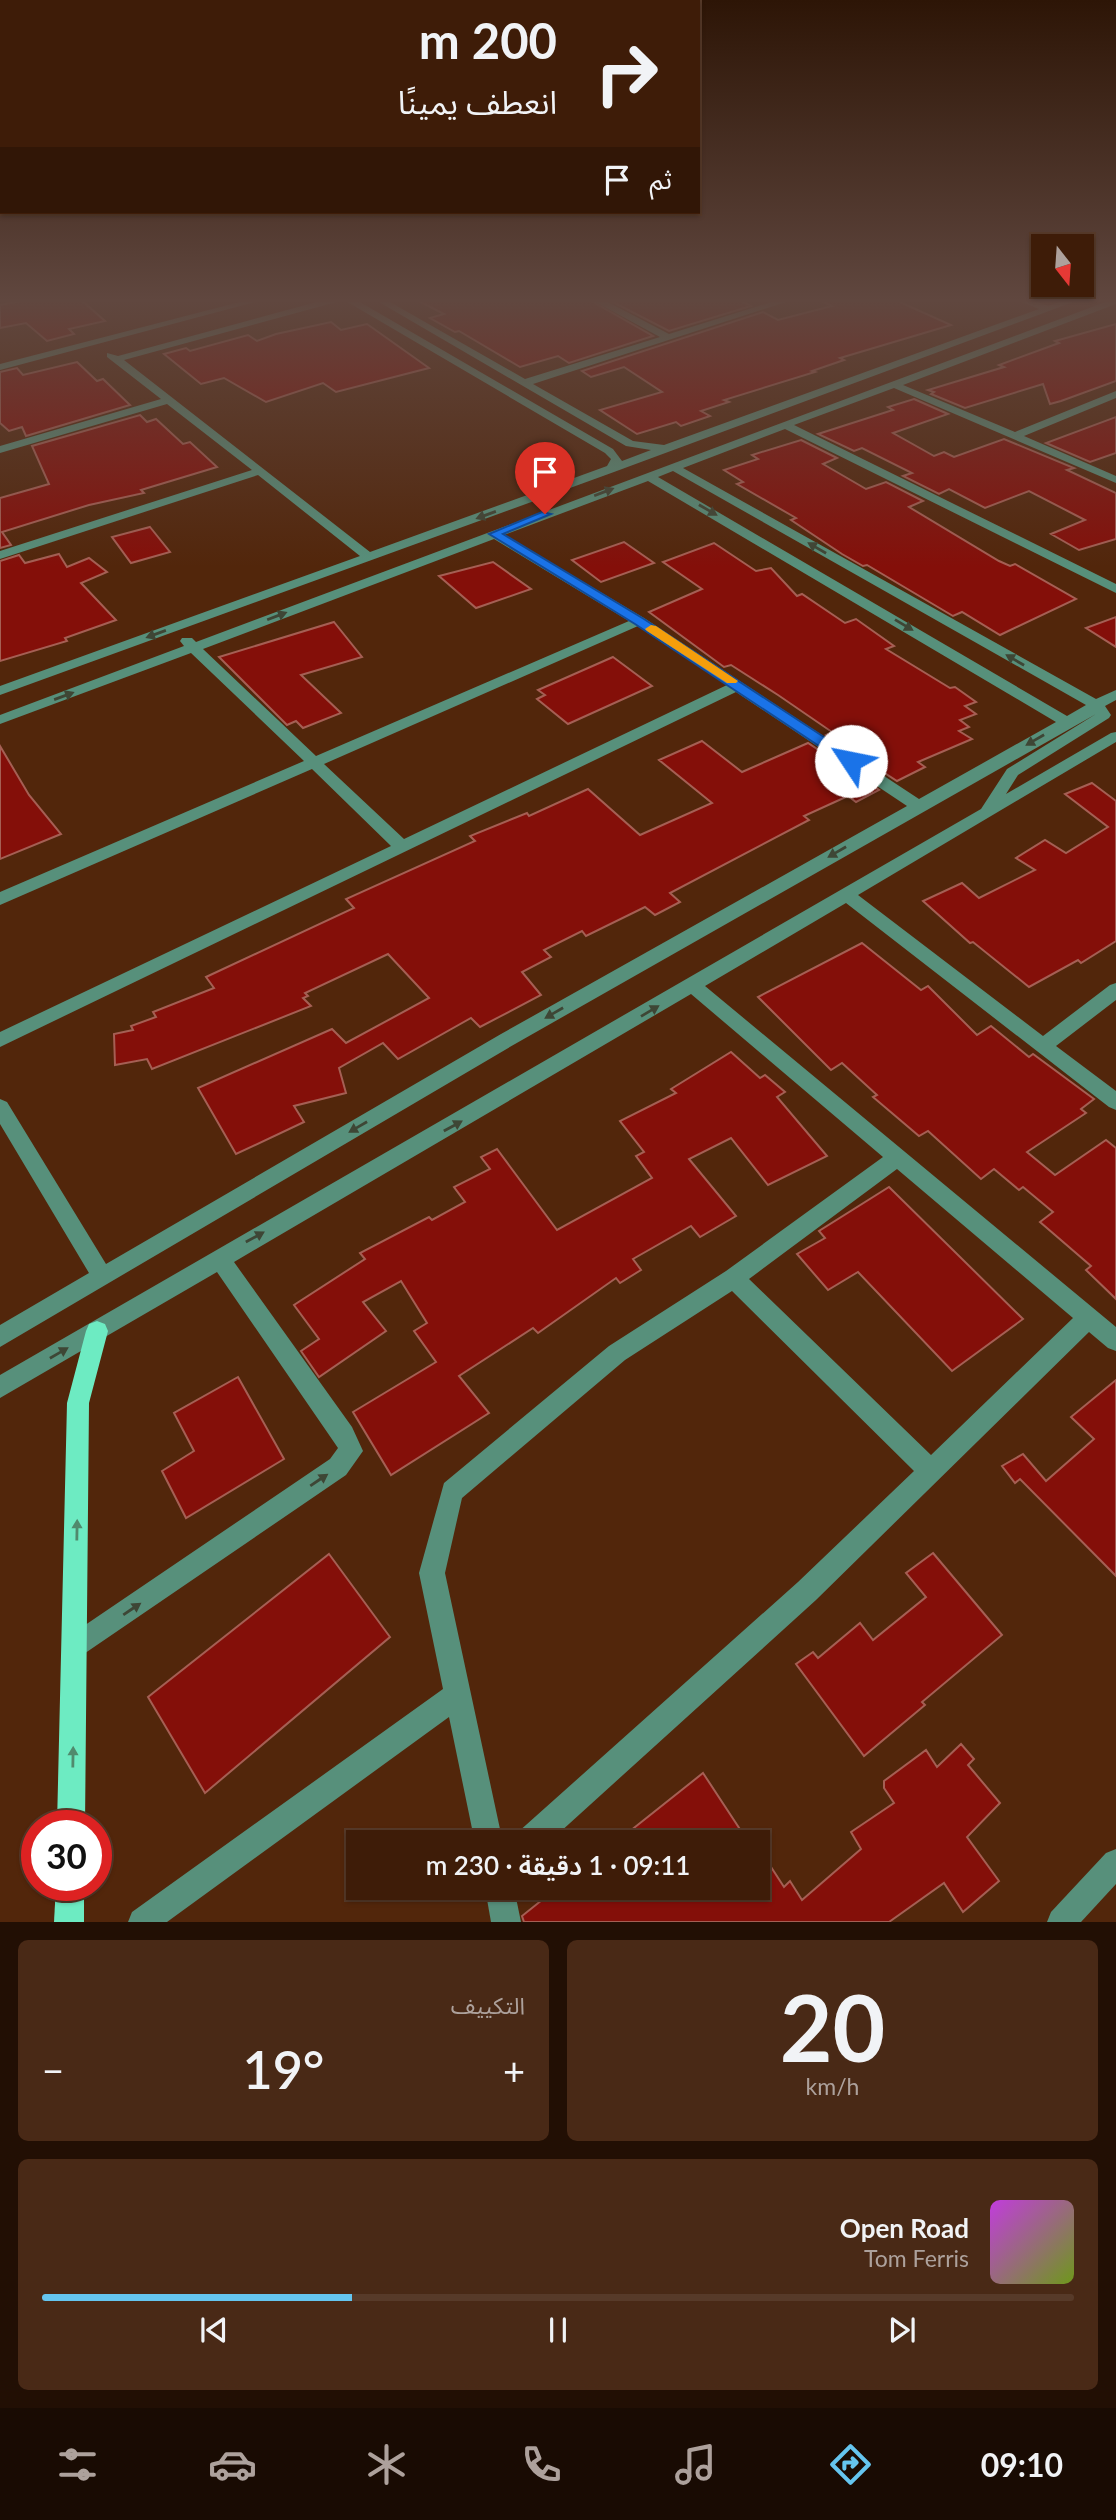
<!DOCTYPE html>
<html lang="ar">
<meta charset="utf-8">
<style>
body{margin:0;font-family:Lato,"Noto Sans Arabic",sans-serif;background:#492916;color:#f1f3f6;direction:rtl;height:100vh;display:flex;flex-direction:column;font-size:26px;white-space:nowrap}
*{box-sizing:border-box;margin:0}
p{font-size:23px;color:#ada19c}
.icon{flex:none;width:38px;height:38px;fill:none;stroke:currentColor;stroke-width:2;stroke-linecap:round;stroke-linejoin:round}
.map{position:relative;height:1922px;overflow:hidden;direction:ltr}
.side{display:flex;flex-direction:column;gap:18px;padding:18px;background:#220f04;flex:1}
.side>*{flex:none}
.top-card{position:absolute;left:0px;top:0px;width:700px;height:214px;box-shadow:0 2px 5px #0004,0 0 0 2px #573a29;direction:rtl;background:#3e1c08;color:#f1f3f6;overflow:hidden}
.needle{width:46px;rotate:163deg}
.controls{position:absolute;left:1031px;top:234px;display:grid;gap:14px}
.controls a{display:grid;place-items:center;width:63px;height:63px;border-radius:0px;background:#3e1c08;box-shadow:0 2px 5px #0004,0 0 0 2px #573a29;font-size:35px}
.speed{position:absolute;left:21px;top:1810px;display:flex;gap:14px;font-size:35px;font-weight:700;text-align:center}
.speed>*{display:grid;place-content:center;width:91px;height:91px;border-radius:50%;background:#3e1c08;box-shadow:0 2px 5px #0004,0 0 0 2px #573a29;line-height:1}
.speed .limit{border:10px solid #d22;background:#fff;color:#111}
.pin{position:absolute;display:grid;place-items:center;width:60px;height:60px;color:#fff;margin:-72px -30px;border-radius:50% 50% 50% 0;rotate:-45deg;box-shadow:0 0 7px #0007}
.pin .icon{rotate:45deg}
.me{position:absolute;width:77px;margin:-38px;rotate:304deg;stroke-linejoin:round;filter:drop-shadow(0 0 5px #0008)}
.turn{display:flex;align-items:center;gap:24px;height:147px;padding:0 28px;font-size:32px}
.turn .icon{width:91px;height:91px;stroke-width:2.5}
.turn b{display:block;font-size:49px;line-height:60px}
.then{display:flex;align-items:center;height:66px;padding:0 28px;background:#0003;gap:14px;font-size:26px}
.big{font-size:52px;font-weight:600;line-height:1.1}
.side .card{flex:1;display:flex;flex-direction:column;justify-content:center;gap:10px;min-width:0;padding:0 24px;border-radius:10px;background:#492916}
.side .dial{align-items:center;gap:0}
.dial b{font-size:91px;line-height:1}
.song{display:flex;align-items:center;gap:21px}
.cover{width:84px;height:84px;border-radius:10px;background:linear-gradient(135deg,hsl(290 70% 55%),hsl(80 70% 35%))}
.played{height:7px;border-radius:4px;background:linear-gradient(90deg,#65c5ef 30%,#573a29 30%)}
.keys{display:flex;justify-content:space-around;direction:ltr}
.heat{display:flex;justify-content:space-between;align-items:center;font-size:38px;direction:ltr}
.side .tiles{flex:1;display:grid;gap:18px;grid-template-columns:1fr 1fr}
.card:last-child{grid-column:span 2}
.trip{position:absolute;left:346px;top:1830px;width:424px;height:70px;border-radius:0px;background:#3e1c08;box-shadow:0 2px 5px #0004,0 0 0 2px #573a29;font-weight:600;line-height:70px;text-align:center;direction:rtl}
.dock{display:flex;height:112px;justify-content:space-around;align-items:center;background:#190b03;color:#ada19c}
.dock .icon{width:49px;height:49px}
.dock .active{color:#65c5ef}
.dock b{font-size:32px;color:#f1f3f6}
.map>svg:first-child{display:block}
.building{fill:#840f09;stroke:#a55f54;stroke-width:2}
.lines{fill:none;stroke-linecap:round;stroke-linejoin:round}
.minor{fill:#57907b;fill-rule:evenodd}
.major{fill:#6debc2;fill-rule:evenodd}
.oneway{fill:#3e4635}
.oneway2{fill:#508a6d}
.route{fill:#1a73e8;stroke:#114b97;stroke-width:2}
.slow{fill:#f59e0b}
</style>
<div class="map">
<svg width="1116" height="1922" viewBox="0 0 1116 1922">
<rect width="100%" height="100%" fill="#52260b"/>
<g class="building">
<path d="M36 298H79L105 321 69 329 74 334 47 341 26 323 0 328V305Z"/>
<path d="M413 298H586L653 336 569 363 558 356 520 367 459 331 455 332 430 318 444 314Z"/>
<path d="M605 298H736L751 306 669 331Z"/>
<path d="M815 298H891L951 325 840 358 844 360 812 371 815 372 724 400 729 402 701 411 710 416 681 426 676 422 637 434 600 410 662 392 624 367 591 377 582 371 763 312 778 320 832 306Z"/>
<path d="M331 322 341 330 367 324 429 368 336 392 323 383 266 402 224 378 201 384 164 354 186 348 190 351 248 335 257 341 276 334Z"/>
<path d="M1116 324V381L1061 401 1050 404 1043 384 965 408 931 394 934 392 928 390 1004 367 999 365 1059 343 1055 341Z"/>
<path d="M77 362 97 381 103 379 130 405 26 436 22 427 9 431 0 423V372L17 368 23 375Z"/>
<path d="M914 399 948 414 893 433 934 456 944 452 954 457 1004 439 1074 468 1067 470 1116 493V539L1079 550 1051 534 1085 520 1029 491 985 508 949 489 939 494 903 476 912 473 862 448 854 451 818 434 893 410 888 407Z"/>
<path d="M140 415 147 422 156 419 183 444 190 442 217 467 141 490 144 493 89 505 2 532 11 545 0 548V498L49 484 32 446Z"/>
<path d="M1116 417V453L1090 462 1046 443Z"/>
<path d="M801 440 837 458 823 464 866 489 886 482 923 501 909 507 999 561 1010 566 1015 564 1076 599 1000 635 962 612 953 616 867 565 863 566 842 554 791 520 796 518 737 484 743 482 724 470 758 459 752 455Z"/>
<path d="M150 527 170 552 131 563 112 537Z"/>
<path d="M624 542 654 563 601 582 572 560Z"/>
<path d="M714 543 756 571 771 568 797 596 802 594 845 623 856 619 894 646 886 649 950 688 955 687 976 702 965 706 976 714 960 720 969 727 959 731 972 739 918 762 925 767 897 781 826 735 832 732 778 695 731 665 724 667 649 612 702 589 663 562Z"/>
<path d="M59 554 67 567 89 558 107 572 81 583 116 620 65 638 67 641 0 661V561L19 555 25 563Z"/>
<path d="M493 562 531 589 476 608 439 576Z"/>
<path d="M1116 617V647L1086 628Z"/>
<path d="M334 622 362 657 301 675 341 713 303 728 296 721 287 725 219 657Z"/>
<path d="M613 657 652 686 568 724 537 699 545 695 538 690Z"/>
<path d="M702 741 742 772 808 743 879 790 856 802 848 796 804 816 809 820 670 893 680 902 655 915 645 907 586 936 582 931 544 950 551 957 522 972 541 995 480 1027 471 1018 398 1059 383 1043 339 1068 346 1093 294 1106 304 1122 236 1154 198 1088 332 1029 346 1043 429 998 388 954 305 993 308 996 303 998 311 1006 152 1069 147 1059 115 1065 114 1034 133 1030 131 1026 156 1017 153 1012 214 988 206 977 354 908 346 899 475 841 470 836 527 813 529 816 588 789 640 835 712 803 659 760Z"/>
<path d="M0 746 29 795 61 834 0 859Z"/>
<path d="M1092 783 1116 801V941L1081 963 1078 960 1029 987 973 942 970 943 923 901 962 883 979 898 1035 870 1016 858 1045 840 1066 853 1108 827 1065 794Z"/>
<path d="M862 943 921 990 928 986 977 1035 991 1026 1029 1057 1033 1054 1094 1099 1081 1109 1086 1113 1027 1152 1055 1175 1106 1140 1116 1148V1299L1086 1270 1091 1266 1040 1222 1053 1212 1023 1187 1019 1190 994 1169 981 1179 928 1131 919 1136 873 1097 877 1095 842 1063 831 1070 758 997Z"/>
<path d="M731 1052 760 1078 765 1075 785 1092 777 1097 827 1156 768 1185 731 1138 689 1159 736 1216 700 1237 691 1226 633 1259 641 1270 620 1283 616 1278 538 1333 533 1328 459 1376 489 1413 391 1475 353 1412 436 1362 414 1331 427 1323 401 1281 363 1302 386 1331 319 1377 301 1351 319 1339 294 1305 365 1259 360 1253 429 1217 432 1220 465 1202 454 1187 490 1169 481 1157 497 1149 557 1230 652 1178 636 1156 644 1152 620 1121 676 1093 671 1089Z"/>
<path d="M889 1187 1023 1319 952 1371 858 1272 828 1290 797 1254 825 1238 819 1231Z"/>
<path d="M238 1377 284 1459 186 1518 162 1471 194 1451 174 1413Z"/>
<path d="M1116 1380V1576L1020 1479 1015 1483 1002 1466 1023 1454 1046 1481 1094 1439 1071 1417Z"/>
<path d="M933 1553 1002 1635 922 1702 925 1705 864 1756 796 1664 813 1652 818 1658 860 1623 873 1640 926 1597 906 1573Z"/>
<path d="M329 1554 390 1637 205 1793 148 1697Z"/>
<path d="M961 1744 974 1759 968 1765 1000 1803 967 1837 999 1881 963 1912 944 1883 889 1922H524L522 1916 557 1888H758V1847L784 1887 790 1881 802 1900 861 1849 851 1832 894 1803 884 1788V1781L926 1750 937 1767Z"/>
<path d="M703 1773 749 1843H615Z"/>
</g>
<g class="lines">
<g class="minor">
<path d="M255 298H270L0 370V364Z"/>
<path d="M331 298H353L613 449 622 461 651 450 626 446 372 298H383L525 379 660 337 588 298H600L669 334 784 298H798L533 384 633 441 664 445 1039 309 1013 298H1026L1048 306 1071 298H1084L614 472 0 695V686L360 556 258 475 0 559V551L252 470 167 404 0 453V446L161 399 107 357V353L118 356ZM344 300 605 453 611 459 607 466 370 552 124 360Z"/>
<path d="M1116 298V304L903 385 1015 432 1116 391V398L1024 436 1116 476V483L894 388 794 425 1116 584V593L785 429 683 468 1096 699 1116 690V700L1105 706 1111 715 1109 718 1018 775 1006 794 1111 733 1116 732V742L858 895 1043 1036 1110 985 1116 983V1000L1056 1046 1116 1091V1110L1109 1107 846 903 705 986 1116 1327V1351L1108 1348 1089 1332 816 1600 548 1843H513L517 1833 798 1582 914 1471 732 1291 625 1360 462 1498 445 1573 503 1843H475L449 1717 167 1922H128L132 1912 443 1689 419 1573 444 1483 609 1346 726 1271 883 1157 691 994 234 1262 352 1427 363 1451 346 1475 75 1660 66 1656 62 1647 66 1638 330 1459 338 1448 217 1272 0 1398V1375L981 809 1007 769 1096 714 515 1044 0 1347V1325L89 1273 0 1124V1099L7 1102 106 1264 501 1034 907 806 736 692 0 1047V1032L391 846 312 769 0 905V892L304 761 191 653 0 724V715L184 646 180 641 182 638H192L196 642ZM673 471 1086 705 1067 716 658 477ZM648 481 1056 722 919 799 644 618 504 535ZM494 539 629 621 316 756 203 649ZM638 626 727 685 404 839 324 764ZM897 1169 1073 1318 931 1455 749 1279Z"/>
<path d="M1116 1849V1884L1081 1922H1047L1051 1912 1106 1853Z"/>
<path d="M485 1888H514L521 1922H491Z"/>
</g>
<g class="major">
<path d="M97 1321 105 1324 108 1331 89 1403 85 1825H57L67 1403 86 1331 89 1324Z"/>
<path d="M56 1885H84V1922H54Z"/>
</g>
</g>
<defs><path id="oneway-solid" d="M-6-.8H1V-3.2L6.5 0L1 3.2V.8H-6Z" transform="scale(1.75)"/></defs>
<g class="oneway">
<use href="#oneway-solid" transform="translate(604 492) rotate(-21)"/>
<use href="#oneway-solid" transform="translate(708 510) rotate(30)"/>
<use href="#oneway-solid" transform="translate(486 515) rotate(160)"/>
<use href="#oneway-solid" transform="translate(817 548) rotate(-150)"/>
<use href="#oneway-solid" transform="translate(277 616) rotate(-21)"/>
<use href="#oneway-solid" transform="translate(904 625) rotate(31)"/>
<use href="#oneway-solid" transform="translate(156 634) rotate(160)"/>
<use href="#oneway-solid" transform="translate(1015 660) rotate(-150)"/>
<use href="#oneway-solid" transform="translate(64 696) rotate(-20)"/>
<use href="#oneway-solid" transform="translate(1035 740) rotate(150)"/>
<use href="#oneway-solid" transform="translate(837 852) rotate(150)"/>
<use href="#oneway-solid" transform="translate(650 1011) rotate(-31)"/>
<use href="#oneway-solid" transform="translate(554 1013) rotate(150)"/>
<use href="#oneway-solid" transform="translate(453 1126) rotate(-29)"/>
<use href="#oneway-solid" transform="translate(358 1127) rotate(150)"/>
<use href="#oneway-solid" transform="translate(255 1237) rotate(-29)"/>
<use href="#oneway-solid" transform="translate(59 1353) rotate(-30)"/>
<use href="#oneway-solid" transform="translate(319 1480) rotate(-34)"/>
<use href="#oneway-solid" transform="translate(132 1609) rotate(-34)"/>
</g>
<g class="oneway2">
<use href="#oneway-solid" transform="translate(77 1530) rotate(-89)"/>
<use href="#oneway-solid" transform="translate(73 1757) rotate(-89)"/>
</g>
<linearGradient id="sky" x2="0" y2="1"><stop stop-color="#2d1506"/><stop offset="0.53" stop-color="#60473f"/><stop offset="1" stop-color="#60473f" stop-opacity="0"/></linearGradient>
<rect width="1116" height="567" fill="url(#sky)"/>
<path class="route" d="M542 512 551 514 503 534 644 619 856 758V764H846L635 624 489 534Z"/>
<path class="slow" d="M651 625 656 626 738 681 736 683H727L647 631 645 629Z"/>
</svg>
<div class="controls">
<a><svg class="needle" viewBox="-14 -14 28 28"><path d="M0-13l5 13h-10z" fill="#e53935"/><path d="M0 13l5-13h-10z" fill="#ada19c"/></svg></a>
</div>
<div class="speed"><div class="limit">30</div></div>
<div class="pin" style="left:545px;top:514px;background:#d93025"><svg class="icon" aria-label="arrive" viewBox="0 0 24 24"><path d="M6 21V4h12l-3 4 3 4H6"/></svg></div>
<svg class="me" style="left:851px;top:761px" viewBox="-20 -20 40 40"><circle r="19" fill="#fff"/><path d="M0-13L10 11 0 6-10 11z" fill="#1a73e8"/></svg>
<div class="trip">09:11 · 1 دقيقة · 230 m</div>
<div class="top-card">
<div class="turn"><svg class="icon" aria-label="right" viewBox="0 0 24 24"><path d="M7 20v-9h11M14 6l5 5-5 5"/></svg><div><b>200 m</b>انعطف يمينًا</div></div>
<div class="then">ثم<svg class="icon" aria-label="arrive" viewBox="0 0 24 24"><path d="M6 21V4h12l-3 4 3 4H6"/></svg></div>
</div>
</div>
<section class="side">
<div class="tiles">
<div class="card dial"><b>20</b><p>km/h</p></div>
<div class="card"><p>التكييف</p>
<div class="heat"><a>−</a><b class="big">19°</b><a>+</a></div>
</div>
<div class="card">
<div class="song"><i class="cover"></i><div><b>Open Road</b><p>Tom Ferris</p></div></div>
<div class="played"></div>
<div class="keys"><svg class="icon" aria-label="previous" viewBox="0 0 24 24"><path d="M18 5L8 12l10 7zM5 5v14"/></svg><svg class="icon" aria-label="pause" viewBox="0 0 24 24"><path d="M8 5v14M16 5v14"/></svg><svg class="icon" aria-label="next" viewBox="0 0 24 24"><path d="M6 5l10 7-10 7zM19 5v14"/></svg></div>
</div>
</div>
</section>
<nav class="dock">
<b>09:10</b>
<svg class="icon active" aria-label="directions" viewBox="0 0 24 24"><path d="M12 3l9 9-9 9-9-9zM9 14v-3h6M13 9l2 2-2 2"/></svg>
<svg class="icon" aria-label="music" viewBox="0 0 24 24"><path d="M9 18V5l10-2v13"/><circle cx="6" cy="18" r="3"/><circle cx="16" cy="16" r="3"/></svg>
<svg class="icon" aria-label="phone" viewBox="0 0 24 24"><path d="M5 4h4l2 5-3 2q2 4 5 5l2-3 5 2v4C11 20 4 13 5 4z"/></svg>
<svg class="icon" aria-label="climate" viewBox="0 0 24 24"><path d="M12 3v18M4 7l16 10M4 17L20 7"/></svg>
<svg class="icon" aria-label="car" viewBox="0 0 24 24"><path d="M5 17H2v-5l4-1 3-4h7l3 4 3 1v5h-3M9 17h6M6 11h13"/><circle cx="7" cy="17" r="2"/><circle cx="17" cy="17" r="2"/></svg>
<svg class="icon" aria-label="filters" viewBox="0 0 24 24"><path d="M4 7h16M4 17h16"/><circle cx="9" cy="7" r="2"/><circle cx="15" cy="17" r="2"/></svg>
</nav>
